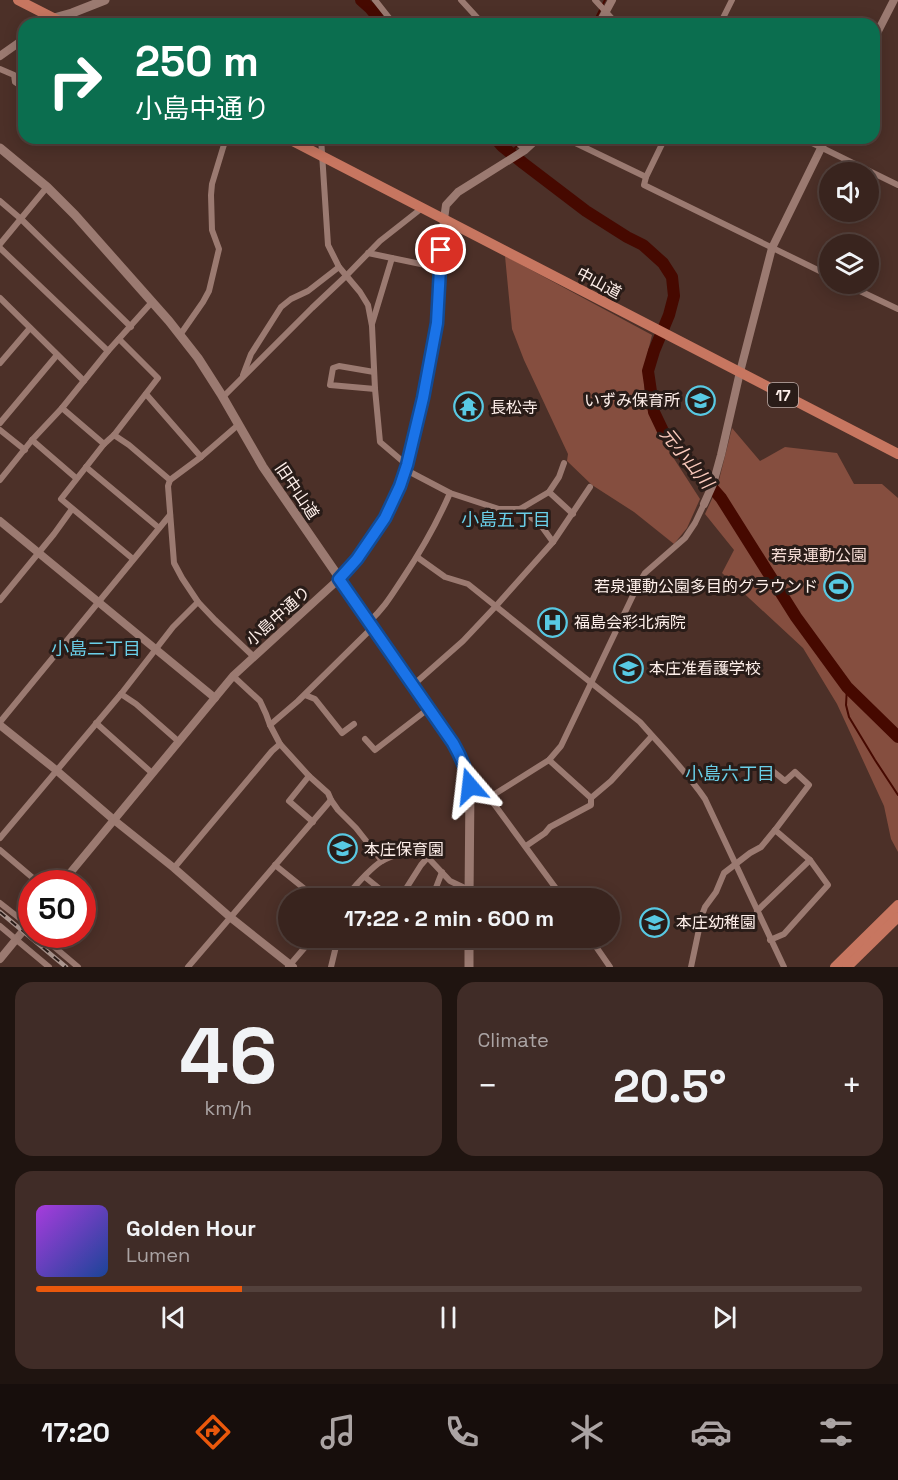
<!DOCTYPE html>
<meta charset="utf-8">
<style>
body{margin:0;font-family:"Space Grotesk","Noto Sans JP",sans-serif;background:#402c27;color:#f1f3f6;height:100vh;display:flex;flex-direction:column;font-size:22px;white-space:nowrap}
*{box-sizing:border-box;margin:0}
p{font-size:20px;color:#aba4a4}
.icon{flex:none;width:33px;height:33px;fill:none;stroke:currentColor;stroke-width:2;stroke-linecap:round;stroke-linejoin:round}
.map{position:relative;height:967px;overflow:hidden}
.sheet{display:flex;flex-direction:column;gap:15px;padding:15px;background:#1f1410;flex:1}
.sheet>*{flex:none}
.hud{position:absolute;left:18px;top:18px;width:862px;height:126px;border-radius:18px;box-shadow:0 3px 15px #0003,0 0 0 2px #53413c;background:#0b6e4f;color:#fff;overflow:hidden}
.tools{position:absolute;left:819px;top:162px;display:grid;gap:12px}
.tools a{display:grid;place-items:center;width:60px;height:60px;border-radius:50%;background:#39241e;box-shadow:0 3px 15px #0003,0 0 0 2px #53413c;font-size:30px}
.speed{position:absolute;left:18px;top:870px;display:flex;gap:12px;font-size:30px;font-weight:700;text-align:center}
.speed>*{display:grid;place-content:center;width:78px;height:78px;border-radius:50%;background:#39241e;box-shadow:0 3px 15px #0003,0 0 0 2px #53413c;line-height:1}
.speed .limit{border:9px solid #d22;background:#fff;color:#111}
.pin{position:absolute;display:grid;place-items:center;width:51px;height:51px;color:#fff;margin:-26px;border:3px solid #fff;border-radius:50%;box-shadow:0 2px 6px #0007}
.me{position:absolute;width:66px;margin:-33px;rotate:343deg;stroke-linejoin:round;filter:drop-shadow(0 0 4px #0008)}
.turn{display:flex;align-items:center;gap:21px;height:126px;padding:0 18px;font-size:27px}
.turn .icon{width:78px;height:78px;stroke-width:2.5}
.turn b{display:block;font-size:42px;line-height:51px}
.big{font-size:45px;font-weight:800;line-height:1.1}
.sheet .card{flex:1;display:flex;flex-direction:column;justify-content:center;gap:9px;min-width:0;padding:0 21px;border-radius:18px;background:#402c27}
.sheet .dial{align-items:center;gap:0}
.dial b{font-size:78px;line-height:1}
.song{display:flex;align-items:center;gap:18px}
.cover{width:72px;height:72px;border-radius:9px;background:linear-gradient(135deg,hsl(280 70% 55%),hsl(220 70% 35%))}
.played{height:6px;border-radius:3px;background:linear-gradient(90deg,#ea580c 25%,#53413c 25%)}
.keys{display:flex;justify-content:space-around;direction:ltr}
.heat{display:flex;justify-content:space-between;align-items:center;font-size:33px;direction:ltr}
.sheet .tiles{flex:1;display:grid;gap:15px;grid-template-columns:1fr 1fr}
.card:last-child{grid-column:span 2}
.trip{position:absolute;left:278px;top:888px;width:342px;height:60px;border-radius:30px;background:#39241e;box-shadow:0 3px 15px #0003,0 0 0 2px #53413c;font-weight:800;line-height:60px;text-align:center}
.dock{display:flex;height:96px;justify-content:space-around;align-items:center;background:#170e0c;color:#aba4a4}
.dock .icon{width:42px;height:42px}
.dock .active{color:#ea580c}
.dock b{font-size:27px;color:#f1f3f6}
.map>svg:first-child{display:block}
.green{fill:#854e3f}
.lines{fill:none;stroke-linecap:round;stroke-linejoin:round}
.stream{stroke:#460900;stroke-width:2}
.river{stroke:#460900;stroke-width:12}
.minor{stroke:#9b7a71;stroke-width:6}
.tertiary{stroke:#9b7a71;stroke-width:8}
.secondary{stroke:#9b7a71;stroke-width:9}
.trunk{stroke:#c77660;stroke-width:10}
.rail-casing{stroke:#ac9790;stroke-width:4.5}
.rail{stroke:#291c18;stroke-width:2;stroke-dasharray:7;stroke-linecap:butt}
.route-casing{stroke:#114b97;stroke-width:15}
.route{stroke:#1a73e8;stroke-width:10}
.labels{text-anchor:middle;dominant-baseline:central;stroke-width:6;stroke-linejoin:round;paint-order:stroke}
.shield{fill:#291c18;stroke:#bfb0ac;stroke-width:1.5}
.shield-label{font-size:15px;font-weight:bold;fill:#fff0eb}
.street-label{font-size:16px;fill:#fff0eb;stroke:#291c18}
.poi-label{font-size:16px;fill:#fff0eb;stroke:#291c18;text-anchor:start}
.park-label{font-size:16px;fill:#f6ddd6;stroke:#291c18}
.water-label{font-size:18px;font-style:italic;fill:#fbcabc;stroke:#291c18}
.neighbourhood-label{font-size:18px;fill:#6acfe8;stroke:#291c18}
</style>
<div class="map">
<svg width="898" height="967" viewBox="0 0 898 967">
<rect width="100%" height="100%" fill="#4c3028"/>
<g class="green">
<path d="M505 256 652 335 648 351 644 379 645 404 660 437 700 499 687 528 674 544 634 512 592 485 567 461 568 454 524 360 512 329Z"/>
<path d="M732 428 760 461 785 447 837 453 854 484H882L898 498V852L891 839 884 806 837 704 803 648 722 573 734 550 705 514 717 488Z"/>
</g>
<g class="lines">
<g class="stream">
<path d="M593 24 605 0"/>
<path d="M510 152 527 138"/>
<path d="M847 687 846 705 849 717 875 760 898 795"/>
</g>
<g class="river">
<path d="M361 0 370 8 383 24"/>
<path d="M495 138 502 146 523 163 586 211 627 237 643 245 663 263 672 277 674 296 669 315 654 351 648 371 654 412 664 433 721 498 796 617 847 687 898 737"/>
</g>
<g class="minor">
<path d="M375 0 394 24"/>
<path d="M461 0 483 24"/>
<path d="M595 0 617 24"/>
<path d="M720 24 732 0"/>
<path d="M0 69 14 75 15 82 24 88"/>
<path d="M321 138 328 245 339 267 360 292 368 305 372 326 375 389 380 442 407 465 410 472 450 493 499 509H520L549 492 559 477 564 463"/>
<path d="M513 138 525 150"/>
<path d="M565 138 646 177"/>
<path d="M665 138 646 177 644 185 830 276"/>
<path d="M802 138 898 185"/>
<path d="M0 201 21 219 131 327"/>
<path d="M0 244 47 187"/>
<path d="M0 248 108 351"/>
<path d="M368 253 440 268"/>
<path d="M845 284 898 309"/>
<path d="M0 298 84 381"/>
<path d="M372 324 392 258"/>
<path d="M180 335 203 302 209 291 219 249 212 230 211 195 212 184 226 138"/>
<path d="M119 339 158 378 114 435 104 444 61 499 133 559"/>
<path d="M0 363 30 328"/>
<path d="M374 372 339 366 333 368 330 385 375 389"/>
<path d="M243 375 251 354 281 307 291 299 308 291 339 267"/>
<path d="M146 394 201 457"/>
<path d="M223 397 312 308 346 276 380 241 422 208"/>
<path d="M62 408 104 444"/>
<path d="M0 423 57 355"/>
<path d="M238 425 201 457 170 480 168 486 174 563 182 578 198 602 215 620 253 656"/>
<path d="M0 430 25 450"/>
<path d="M114 435 129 445 170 480"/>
<path d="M32 440 76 478"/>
<path d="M86 467 159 528"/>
<path d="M0 480 32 440 62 408 108 351 152 302"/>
<path d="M549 492 573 514"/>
<path d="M520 509 540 524 553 542"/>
<path d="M417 557 445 577 468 584 640 722C662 747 686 771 705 799L784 967"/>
<path d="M0 600 54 534 72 509"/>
<path d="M369 622C385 607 391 596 403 578 421 551 437 523 450 493"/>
<path d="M233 676 260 701 266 714 270 725 280 744 309 776 328 793 331 800 338 810 356 828 382 861"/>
<path d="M412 686 463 641 496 606 553 542 590 487"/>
<path d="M121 694 136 704 178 741"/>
<path d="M305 695 315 699 342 733 354 724"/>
<path d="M0 722 170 515"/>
<path d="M96 723 152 773"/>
<path d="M270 725 298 701 373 627"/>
<path d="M365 739 375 750 428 709"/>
<path d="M549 760 591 798"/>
<path d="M774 772 785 781 795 772 809 785 775 830"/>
<path d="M309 776 289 801 313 822"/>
<path d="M470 786H478L483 789 563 898"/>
<path d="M490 797 549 760 561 746 637 587 645 573 685 538 695 523 704 504"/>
<path d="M0 838 121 694 173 627 198 602"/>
<path d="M526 846 545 833 550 827 591 805V798L611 781 652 736"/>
<path d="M0 850 40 884"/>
<path d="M275 865 316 898"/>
<path d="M174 868 272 751 280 744"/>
<path d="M365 877 391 898"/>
<path d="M407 889 428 898"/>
<path d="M345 898C355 886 369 869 382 861 393 855 406 852 418 847L450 881 469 890"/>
<path d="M400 898 421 865 428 857"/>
<path d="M432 898 442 872"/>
<path d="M0 903 32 928"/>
<path d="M757 911 810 860"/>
<path d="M0 926 49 967"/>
<path d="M39 934 78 967"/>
<path d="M590 938 610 967"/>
<path d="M188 967 331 800"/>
<path d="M288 967 313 938"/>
<path d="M331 967 338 938"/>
<path d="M691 967 702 915 705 907 716 892 724 873 750 853 761 847 775 830 810 860 828 885 784 934 770 940"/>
</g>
<g class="tertiary">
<path d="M599 24 612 0"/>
<path d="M874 39 894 0"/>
<path d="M0 56 24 39"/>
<path d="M704 504 713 484 721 455 740 372 772 248 826 138"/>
<path d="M0 521 215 698"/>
<path d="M0 725 56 770 114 820 174 868 230 917 293 967"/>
<path d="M61 884 233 676 339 579 357 559 385 518 400 486 407 465 423 398 437 323 444 219 446 205 458 192 525 150 538 138"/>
<path d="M0 959 32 920"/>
</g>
<g class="secondary">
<path d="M54 18 72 13 105 0"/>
<path d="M0 148 47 187 75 215 169 321 198 358 221 394 263 467 453 743C461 757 467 770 470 786L469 898"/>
<path d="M469 967V938"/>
</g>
<g class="trunk">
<path d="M18 0 65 24"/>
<path d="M287 138 898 454"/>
<path d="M835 967 898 905"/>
<path d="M847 967 898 917"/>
</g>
<defs>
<path id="rail" d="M0 912 66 967"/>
</defs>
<use href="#rail" class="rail-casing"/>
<use href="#rail" class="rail"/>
</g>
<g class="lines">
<defs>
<path id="route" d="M441 250 437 323 423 398 407 465 400 486 385 518 357 559 339 579 453 743C461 757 467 770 470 786"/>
</defs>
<use href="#route" class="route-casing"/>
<use href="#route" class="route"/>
</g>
<defs>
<symbol id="school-ring" viewBox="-11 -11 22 22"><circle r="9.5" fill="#291c18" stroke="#58c9e3" stroke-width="1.5"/><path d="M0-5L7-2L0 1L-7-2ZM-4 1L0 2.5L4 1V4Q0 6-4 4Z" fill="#58c9e3"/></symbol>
<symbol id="temple-ring" viewBox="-11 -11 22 22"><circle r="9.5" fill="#291c18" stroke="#58c9e3" stroke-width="1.5"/><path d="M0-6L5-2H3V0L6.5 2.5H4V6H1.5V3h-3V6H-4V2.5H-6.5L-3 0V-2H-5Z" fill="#58c9e3"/></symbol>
<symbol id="stadium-ring" viewBox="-11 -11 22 22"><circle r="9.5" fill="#291c18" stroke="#58c9e3" stroke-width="1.5"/><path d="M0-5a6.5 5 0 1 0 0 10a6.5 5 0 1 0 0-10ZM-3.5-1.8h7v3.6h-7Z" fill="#58c9e3"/></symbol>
<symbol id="hospital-ring" viewBox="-11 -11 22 22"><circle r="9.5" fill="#291c18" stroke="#58c9e3" stroke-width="1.5"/><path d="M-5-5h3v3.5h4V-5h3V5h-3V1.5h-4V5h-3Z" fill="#58c9e3"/></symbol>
<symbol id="university-ring" viewBox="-11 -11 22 22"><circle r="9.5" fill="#291c18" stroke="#58c9e3" stroke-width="1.5"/><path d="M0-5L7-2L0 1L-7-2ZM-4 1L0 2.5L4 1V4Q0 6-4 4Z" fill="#58c9e3"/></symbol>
</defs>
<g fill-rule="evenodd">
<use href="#school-ring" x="684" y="384" width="33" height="33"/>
<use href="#temple-ring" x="452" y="390" width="33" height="33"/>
<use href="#stadium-ring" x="822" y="570" width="33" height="33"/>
<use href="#hospital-ring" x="536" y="606" width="33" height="33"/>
<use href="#university-ring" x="612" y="652" width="33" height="33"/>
<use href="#school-ring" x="326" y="832" width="33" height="33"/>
<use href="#school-ring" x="638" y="906" width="33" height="33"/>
</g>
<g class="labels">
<rect class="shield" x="768" y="383" width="30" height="24" rx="4.5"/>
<g class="shield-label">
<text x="783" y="395">17</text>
</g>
<g class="street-label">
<text transform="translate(599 283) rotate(28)">中山道</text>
<text transform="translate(297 491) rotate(56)">旧中山道</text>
<text transform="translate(278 616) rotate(-42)">小島中通り</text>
</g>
<g class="poi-label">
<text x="680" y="400" text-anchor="end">いずみ保育所</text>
<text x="490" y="407">長松寺</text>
<text x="818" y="586" text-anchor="end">若泉運動公園多目的グラウンド</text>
<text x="574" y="622">福島会彩北病院</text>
<text x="649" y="668">本庄准看護学校</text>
<text x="364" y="849">本庄保育園</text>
<text x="676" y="922">本庄幼稚園</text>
</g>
<g class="park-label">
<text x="819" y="555">若泉運動公園</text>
</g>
<g class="water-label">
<text transform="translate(687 458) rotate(51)">元小山川</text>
</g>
<g class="neighbourhood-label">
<text x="506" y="519">小島五丁目</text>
<text x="96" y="648">小島二丁目</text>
<text x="730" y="773">小島六丁目</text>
</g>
</g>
</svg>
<div class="tools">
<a><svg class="icon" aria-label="sound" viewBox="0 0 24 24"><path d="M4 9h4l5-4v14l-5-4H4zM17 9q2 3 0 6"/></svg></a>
<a><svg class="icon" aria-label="layers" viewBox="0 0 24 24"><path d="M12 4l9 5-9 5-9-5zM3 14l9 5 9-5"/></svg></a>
</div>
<div class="speed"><div class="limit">50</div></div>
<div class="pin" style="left:441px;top:250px;background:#d93025"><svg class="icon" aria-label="arrive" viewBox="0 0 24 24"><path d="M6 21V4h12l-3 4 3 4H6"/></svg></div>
<svg class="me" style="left:470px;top:786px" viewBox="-20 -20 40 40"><path d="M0-17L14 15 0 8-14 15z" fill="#1a73e8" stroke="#fff" stroke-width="4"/></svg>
<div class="trip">17:22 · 2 min · 600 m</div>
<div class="hud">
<div class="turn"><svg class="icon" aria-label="right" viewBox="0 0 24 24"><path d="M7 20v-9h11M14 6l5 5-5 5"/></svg><div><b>250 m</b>小島中通り</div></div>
</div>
</div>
<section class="sheet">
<div class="tiles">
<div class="card dial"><b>46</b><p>km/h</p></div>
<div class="card"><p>Climate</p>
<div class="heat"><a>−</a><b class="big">20.5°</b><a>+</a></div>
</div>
<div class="card">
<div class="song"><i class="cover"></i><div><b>Golden Hour</b><p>Lumen</p></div></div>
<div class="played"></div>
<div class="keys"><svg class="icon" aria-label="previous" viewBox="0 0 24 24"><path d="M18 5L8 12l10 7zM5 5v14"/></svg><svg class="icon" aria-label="pause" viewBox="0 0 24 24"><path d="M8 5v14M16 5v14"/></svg><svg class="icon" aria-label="next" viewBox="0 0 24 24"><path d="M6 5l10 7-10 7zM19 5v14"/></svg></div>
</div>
</div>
</section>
<nav class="dock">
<b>17:20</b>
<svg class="icon active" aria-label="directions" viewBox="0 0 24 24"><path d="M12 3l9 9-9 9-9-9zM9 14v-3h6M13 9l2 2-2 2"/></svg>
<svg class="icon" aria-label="music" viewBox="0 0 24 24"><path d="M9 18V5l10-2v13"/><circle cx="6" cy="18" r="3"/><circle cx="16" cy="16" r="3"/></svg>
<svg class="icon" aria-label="phone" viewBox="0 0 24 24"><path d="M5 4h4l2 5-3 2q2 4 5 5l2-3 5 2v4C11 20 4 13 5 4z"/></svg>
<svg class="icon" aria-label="climate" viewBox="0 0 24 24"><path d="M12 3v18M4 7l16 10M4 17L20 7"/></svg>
<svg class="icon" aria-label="car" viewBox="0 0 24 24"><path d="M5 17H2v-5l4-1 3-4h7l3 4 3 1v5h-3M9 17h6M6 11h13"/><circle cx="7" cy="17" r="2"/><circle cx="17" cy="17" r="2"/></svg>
<svg class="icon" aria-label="filters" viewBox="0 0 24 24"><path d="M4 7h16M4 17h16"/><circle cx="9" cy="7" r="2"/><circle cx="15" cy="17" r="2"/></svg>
</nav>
